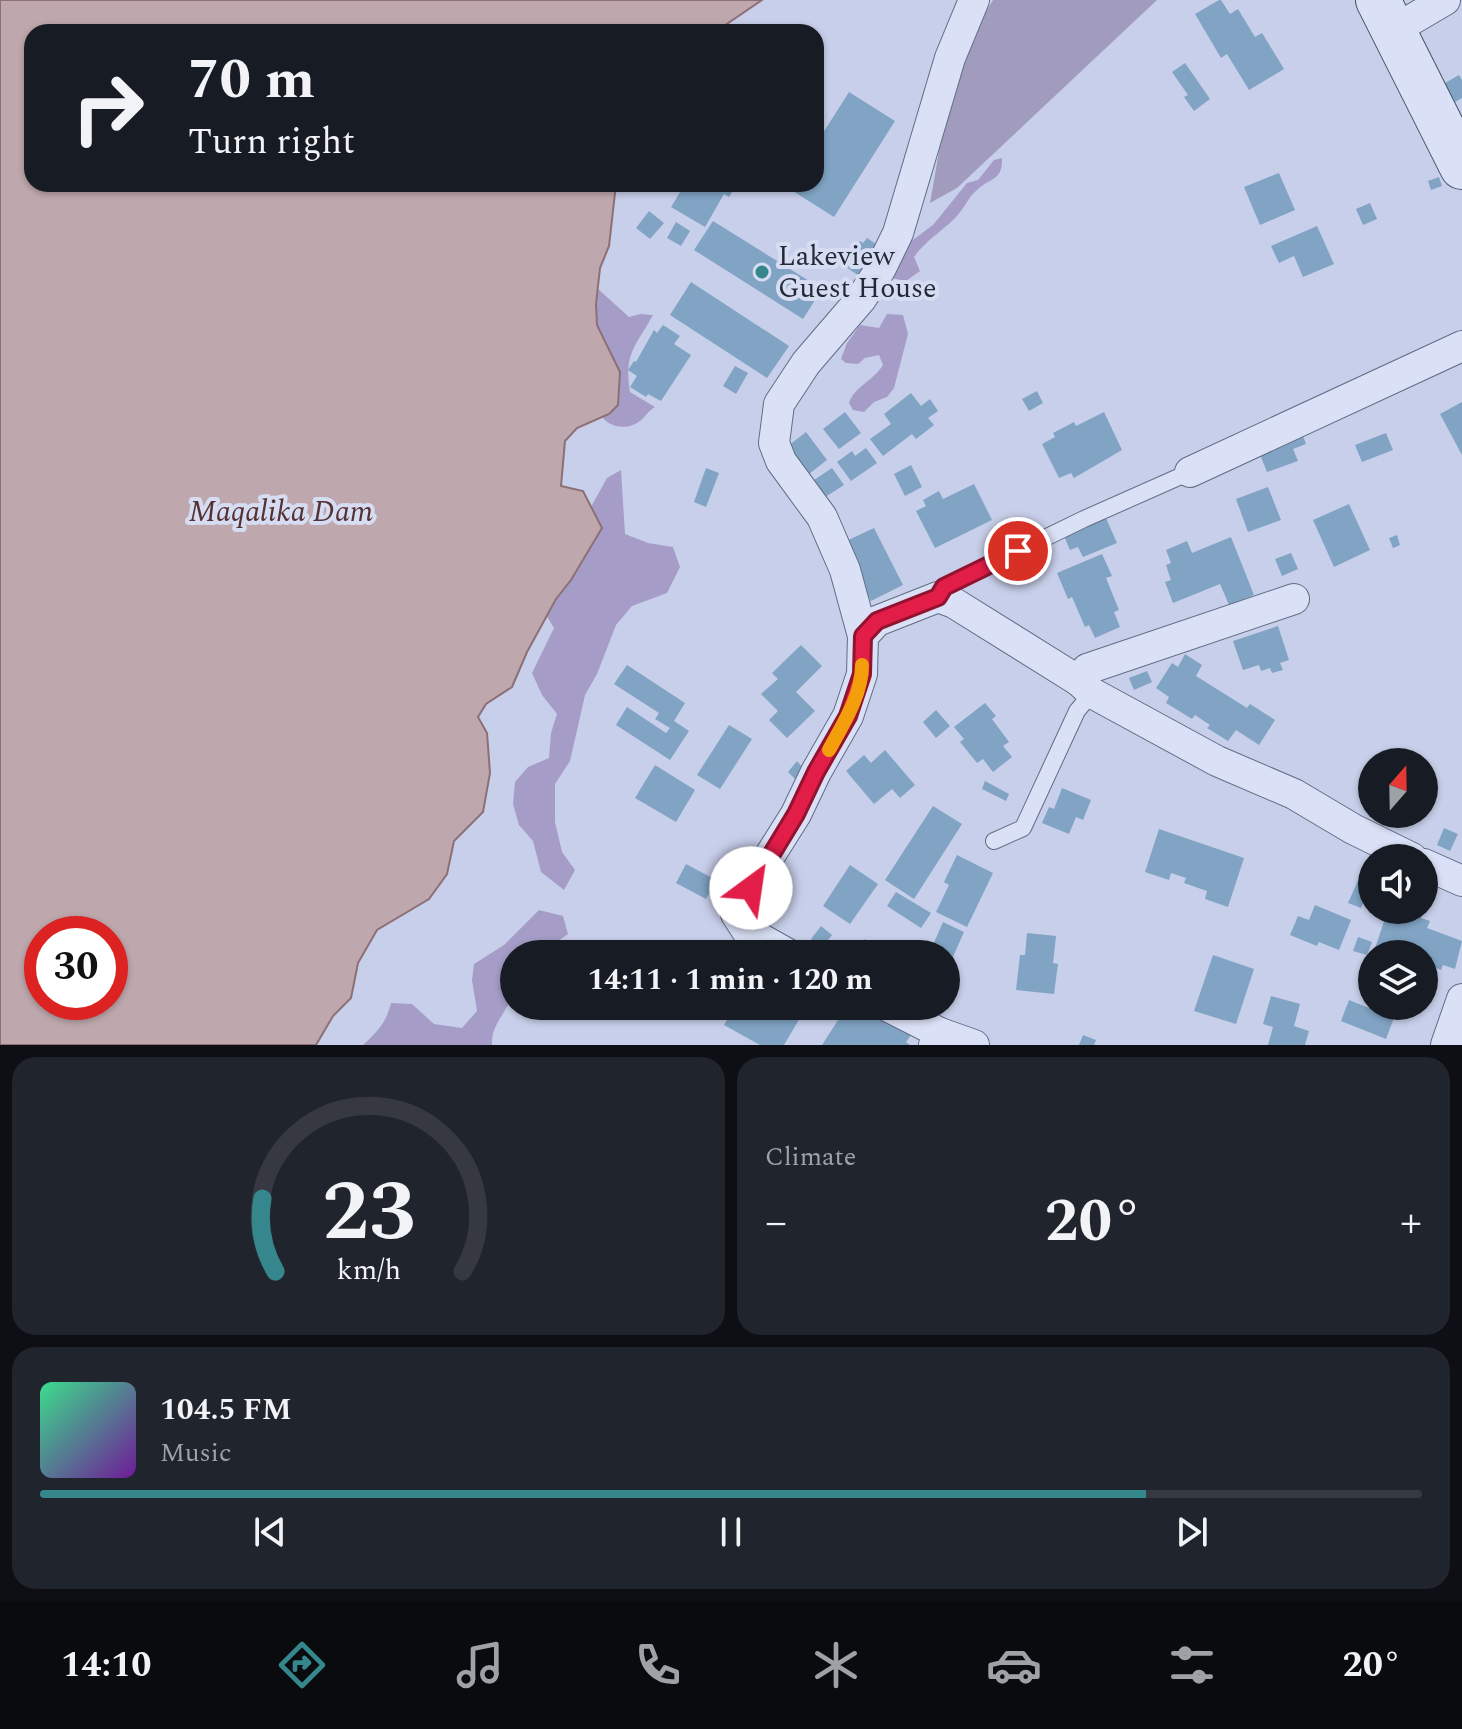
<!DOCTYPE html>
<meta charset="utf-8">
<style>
body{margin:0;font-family:Spectral,serif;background:#20242c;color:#f1f3f6;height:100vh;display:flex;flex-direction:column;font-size:30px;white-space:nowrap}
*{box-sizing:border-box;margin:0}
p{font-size:26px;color:#9ea1a6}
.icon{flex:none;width:44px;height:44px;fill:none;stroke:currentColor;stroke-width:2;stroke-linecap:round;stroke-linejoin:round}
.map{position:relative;height:1045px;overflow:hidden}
.sheet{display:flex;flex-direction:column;gap:12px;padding:12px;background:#0d0f14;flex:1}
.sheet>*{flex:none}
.hud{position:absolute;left:24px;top:24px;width:800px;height:168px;border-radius:24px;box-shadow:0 2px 6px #0004;background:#171b24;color:#f1f3f6;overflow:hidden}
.needle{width:52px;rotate:20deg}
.controls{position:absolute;left:1358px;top:748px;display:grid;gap:16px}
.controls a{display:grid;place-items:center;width:80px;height:80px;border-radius:50%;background:#171b24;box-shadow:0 2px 6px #0004;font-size:40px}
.speed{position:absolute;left:24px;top:916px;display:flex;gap:16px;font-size:40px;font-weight:700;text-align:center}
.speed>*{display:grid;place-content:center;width:104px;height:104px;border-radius:50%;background:#171b24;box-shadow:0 2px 6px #0004;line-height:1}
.speed .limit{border:12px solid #d22;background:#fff;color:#111}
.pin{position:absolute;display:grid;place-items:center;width:68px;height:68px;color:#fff;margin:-34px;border:4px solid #fff;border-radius:50%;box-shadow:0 2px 8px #0007}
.me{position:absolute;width:88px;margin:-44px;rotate:31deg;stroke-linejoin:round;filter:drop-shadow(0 0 6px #0008)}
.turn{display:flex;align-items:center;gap:28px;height:168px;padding:0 32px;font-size:36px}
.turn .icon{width:104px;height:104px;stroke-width:2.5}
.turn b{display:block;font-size:56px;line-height:68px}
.big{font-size:60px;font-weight:700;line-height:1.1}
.sheet .tile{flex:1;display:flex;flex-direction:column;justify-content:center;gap:12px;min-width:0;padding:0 28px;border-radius:24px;background:#20242c}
.sheet .dial{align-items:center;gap:0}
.dial svg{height:208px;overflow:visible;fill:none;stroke:#363941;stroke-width:7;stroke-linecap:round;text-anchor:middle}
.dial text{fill:#f1f3f6;stroke:none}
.song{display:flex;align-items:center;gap:24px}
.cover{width:96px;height:96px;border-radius:12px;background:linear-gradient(135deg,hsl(150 70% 55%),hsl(280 70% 35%))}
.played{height:8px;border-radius:4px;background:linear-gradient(90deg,#35878d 80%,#363941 80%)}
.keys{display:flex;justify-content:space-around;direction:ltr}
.heat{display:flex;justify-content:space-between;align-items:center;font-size:44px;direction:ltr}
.sheet .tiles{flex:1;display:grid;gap:12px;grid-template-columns:1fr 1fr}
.tile:last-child{grid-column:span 2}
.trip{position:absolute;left:500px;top:940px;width:460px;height:80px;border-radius:40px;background:#171b24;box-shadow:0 2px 6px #0004;font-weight:700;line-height:80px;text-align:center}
.tab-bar{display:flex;height:128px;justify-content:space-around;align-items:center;background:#090b0e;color:#9ea1a6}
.tab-bar .icon{width:56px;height:56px}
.tab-bar .selected{color:#35878d}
.tab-bar b{font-size:36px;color:#f1f3f6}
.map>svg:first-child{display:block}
.green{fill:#a59dc7}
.cemetery{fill:#a19bbd}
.water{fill:#bea8ad;stroke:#8c7075;stroke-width:2;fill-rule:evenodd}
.building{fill:#81a4c4}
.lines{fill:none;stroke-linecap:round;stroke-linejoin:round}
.service-casing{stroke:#5f6d84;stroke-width:18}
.minor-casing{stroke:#5f6d84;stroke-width:32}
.secondary-casing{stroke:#425166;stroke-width:46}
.service{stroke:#dae0f5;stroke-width:16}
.minor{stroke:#dae0f5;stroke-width:30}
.secondary{stroke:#dae0f5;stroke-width:44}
.route-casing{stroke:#92132f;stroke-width:20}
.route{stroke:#e11d48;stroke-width:14}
.slow{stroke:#f59e0b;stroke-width:14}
.poi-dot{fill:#35878d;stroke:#d6dcf2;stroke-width:3}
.labels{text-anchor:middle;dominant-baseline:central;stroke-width:8;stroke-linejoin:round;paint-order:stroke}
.poi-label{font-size:28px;fill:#212a36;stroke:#d6dcf2;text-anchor:start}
.water-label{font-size:30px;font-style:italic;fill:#543232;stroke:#d6dcf2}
</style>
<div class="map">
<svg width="1462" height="1045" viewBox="0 0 1462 1045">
<rect width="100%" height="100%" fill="#c8cfea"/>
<g class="green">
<path d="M1002 158C1003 181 989 178 977 190 968 197 963 211 954 219 941 232 924 242 914 257L920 271 906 281 891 278 910 242 933 225 967 183 978 180 994 160Z"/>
<path d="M597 288 629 317 640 314 653 315C635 348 624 352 630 392L655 407C648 411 646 416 640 421 629 430 611 428 603 418L604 402 581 298Z"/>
<path d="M887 314 903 315 908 334 894 388 887 397 874 402 864 412 853 410 849 403C854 387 874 380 883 365L879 355 865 358 858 364 846 363 841 359 847 343 860 325 879 328Z"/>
<path d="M621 470 625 534 648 543 673 547 680 567 667 593 632 606 616 625 597 674 585 695 570 761 555 784V822L562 852 575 870 564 890 541 872 533 841 519 825 513 804 515 782 528 767 549 758 551 733 557 714 542 695 532 673 554 628 542 608 582 523 607 478Z"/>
<path d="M539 910 563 916 568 934 540 954H514C514 966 516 981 513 993 507 1014 491 1023 492 1045H363C378 1031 386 1023 391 1003L412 1004 434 1024 462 1028 477 1011 472 980 474 964 504 945Z"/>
</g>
<path class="cemetery" d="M993 0H1157L957 188 930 203 941 140 973 33Z"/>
<path class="water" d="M0 0H762L715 32H32V184H616L609 246 600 268 596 304 597 325 620 372 618 405 609 414 577 428 565 441 561 486 583 491 602 528 571 580 556 599 527 652 512 687 486 704 478 717 487 733 490 773 483 812 454 841 447 874 429 899 377 930 358 963 351 998 333 1016 316 1045H0ZM42 934H110V1002H42Z"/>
<g class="building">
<path d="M1219 0H1221L1230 14 1238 9 1255 37 1262 33 1284 69 1249 90 1227 54 1221 58 1195 14Z"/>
<path d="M1185 63 1210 99 1194 111 1184 97 1188 95 1172 72Z"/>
<path d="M1459 75 1462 80V98L1455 102 1445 83Z"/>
<path d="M849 92 895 121 834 217 788 188 790 184H816V144Z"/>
<path d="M1279 173 1295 210 1260 225 1244 187Z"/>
<path d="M1439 177 1442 186 1431 190 1428 181Z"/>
<path d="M685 184H737L729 197 724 194 705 227 671 207Z"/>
<path d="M1370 203 1377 219 1363 225 1356 209Z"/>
<path d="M649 211 664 223 650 239 636 228Z"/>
<path d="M713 221 822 289 803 319 694 250Z"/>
<path d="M676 222 690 231 681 246 667 238Z"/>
<path d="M1317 226 1334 264 1303 277 1294 256 1279 263 1271 246Z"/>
<path d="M867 238 879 246 859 276 846 267 860 241 863 243Z"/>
<path d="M691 282 789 346 767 378 670 315Z"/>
<path d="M663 325 680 336 674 344 691 355 661 401 648 394 646 397 630 387 637 376 628 370 634 361 636 362 654 330 657 333Z"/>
<path d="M735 366 748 373 736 394 723 386Z"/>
<path d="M1037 391 1043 403 1029 411 1022 399Z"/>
<path d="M911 393 921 406 930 399 938 411 928 418 934 425 916 439 912 434 883 456 870 439 891 424 884 414Z"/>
<path d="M1462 402V455L1440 414Z"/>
<path d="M845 412 861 433 839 449 823 429Z"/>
<path d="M1104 412 1122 450 1074 478 1071 473 1059 478 1042 444 1055 437 1053 433 1074 422 1076 426Z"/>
<path d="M1301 431 1306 444 1293 449 1298 461 1267 472 1257 447Z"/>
<path d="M806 432 827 460 809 474 788 446Z"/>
<path d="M1386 433 1393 450 1362 462 1355 445Z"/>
<path d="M866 448 877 463 851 481 837 462 852 451 855 456Z"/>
<path d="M911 465 922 487 905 496 894 474Z"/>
<path d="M706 468 719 473 706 507 694 502Z"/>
<path d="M832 468 844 485 819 501 808 484Z"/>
<path d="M974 484 992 520 935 548 916 511 926 506 923 500 939 491 943 499Z"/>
<path d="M1268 487 1281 520 1248 532 1236 499Z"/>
<path d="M1349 504 1370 550 1334 567 1313 520Z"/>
<path d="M1106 518 1117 543 1083 557 1078 547 1070 550 1064 536Z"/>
<path d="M874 528 903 585 871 601 842 543Z"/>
<path d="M1397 535 1400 545 1393 548 1389 538Z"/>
<path d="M1231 537 1254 595 1229 605 1220 584 1173 603 1165 582 1171 580 1166 565 1171 563 1166 550 1187 541 1192 553Z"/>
<path d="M1291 553 1298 569 1282 576 1275 559Z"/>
<path d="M1102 554 1112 576 1106 578 1119 610 1114 612 1120 627 1095 638 1089 625 1085 627 1072 597 1068 599 1057 573Z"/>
<path d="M1278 626 1289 660 1280 663 1283 670 1272 673 1270 668 1261 671 1259 665 1243 670 1233 641Z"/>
<path d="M801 645 822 666 796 692 815 711 787 738 769 720 778 711 761 694 778 679 772 673Z"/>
<path d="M1185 654 1202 665 1196 676 1247 708 1250 704 1275 720 1259 745 1236 730 1228 741 1207 728 1210 725 1195 715 1192 719 1166 703 1169 697 1156 688 1172 663 1178 667Z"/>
<path d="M627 665 685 703 674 721 689 731 670 760 616 725 627 707 666 733 670 728 655 719 659 713 614 684Z"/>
<path d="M1147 671 1152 682 1134 690 1129 678Z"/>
<path d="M985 703 996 716 992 719 1009 742 1003 746 1012 757 993 772 983 759 977 763 960 742 964 739 954 727Z"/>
<path d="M936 710 950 726 936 738 923 722Z"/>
<path d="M729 725 752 739 720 789 697 775Z"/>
<path d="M885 750 915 785 900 798 892 789 874 804 846 771 864 755 871 763Z"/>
<path d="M797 761 804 769 796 780 788 772Z"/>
<path d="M655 765 695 790 676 822 635 798Z"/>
<path d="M985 781 1009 794 1006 801 982 789Z"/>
<path d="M1062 788 1091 800 1083 820 1076 817 1069 834 1042 823 1049 807 1054 809Z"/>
<path d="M933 806 962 824 914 899 885 880Z"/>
<path d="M1444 828 1458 834 1450 851 1437 845Z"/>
<path d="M1159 829 1244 858 1228 907 1205 899 1207 891 1184 883 1186 878 1171 873 1169 880 1145 872Z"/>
<path d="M957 855 993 873 967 927 936 912 949 885 944 882Z"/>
<path d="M686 864 716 880 706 899 676 883Z"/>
<path d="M850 865 878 884 850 924 823 906Z"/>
<path d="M1360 876 1372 881 1361 908 1348 903Z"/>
<path d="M896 892 931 913 921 928 887 906Z"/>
<path d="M1315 905 1351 920 1339 950 1319 942 1317 946 1290 935 1298 916 1309 920Z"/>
<path d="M1388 910H1413L1422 915 1421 918 1430 921 1427 928 1462 941 1455 969 1443 965 1441 970 1426 964 1428 958 1424 957V954H1373Z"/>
<path d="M943 922 964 932 948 968 946 954H929Z"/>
<path d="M821 926 832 935 822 948 811 939Z"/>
<path d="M1027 933 1056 936 1053 963 1058 964 1054 994 1016 990 1020 955H1025Z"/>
<path d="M1358 937 1372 942 1367 955 1353 951Z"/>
<path d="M864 939 879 946 881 942 893 948 890 954H846L851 944 859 948Z"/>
<path d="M1213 955 1254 969 1236 1024 1194 1011Z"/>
<path d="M1271 996 1300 1004 1294 1026 1309 1031 1305 1045H1268L1273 1027 1263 1024Z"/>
<path d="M1349 1000 1394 1018 1386 1039 1341 1021Z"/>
<path d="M735 1006H807L784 1045H760L724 1025Z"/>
<path d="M847 1006H865L911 1035 906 1042 910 1045H822Z"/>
<path d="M1083 1035 1096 1040 1094 1045H1079Z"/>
</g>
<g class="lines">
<defs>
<g id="service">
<path d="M938 597 944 587 1084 519 1190 472"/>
<path d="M994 841 1023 828 1077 711 1092 693"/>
</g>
<g id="minor">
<path d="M1394 30 1445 0"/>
<path d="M1190 472 1462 346"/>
<path d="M863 636 845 570 822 517 781 461 774 443 779 404 806 363 861 299 881 268 898 233 950 58 974 0"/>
<path d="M1079 681 1087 669 1294 599"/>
<path d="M1424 864 1462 881"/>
<path d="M788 954 747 931 736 914 742 900 796 814 816 772 848 716 862 674 863 636 877 621 938 597 954 603 1079 681 1092 693 1217 761 1294 794 1353 829 1412 858"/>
<path d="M887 1006 940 1033"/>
<path d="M934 1045 940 1033 974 1045"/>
<path d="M1446 1045 1462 999"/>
</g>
<path id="secondary" d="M1378 0 1462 167"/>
</defs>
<use href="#service" class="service-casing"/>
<use href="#minor" class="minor-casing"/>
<use href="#secondary" class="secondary-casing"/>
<use href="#service" class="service"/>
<use href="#minor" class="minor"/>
<use href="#secondary" class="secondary"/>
</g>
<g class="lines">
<defs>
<path id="route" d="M751 888 796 814 816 772 848 716 862 674 863 636 877 621 938 597 944 587 1018 551"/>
</defs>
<use href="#route" class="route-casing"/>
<use href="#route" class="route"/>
<path class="slow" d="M829 750C843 724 862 695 862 665"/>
</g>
<circle class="poi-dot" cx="762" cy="272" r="8"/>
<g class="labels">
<g class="poi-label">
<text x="778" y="256">Lakeview<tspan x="778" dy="32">Guest House</tspan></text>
</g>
<g class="water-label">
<text x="281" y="512">Maqalika Dam</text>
</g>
</g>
</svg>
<div class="controls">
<a><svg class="needle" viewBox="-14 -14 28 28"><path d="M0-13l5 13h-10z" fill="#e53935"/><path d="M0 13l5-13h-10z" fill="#9ea1a6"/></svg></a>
<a><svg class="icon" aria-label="sound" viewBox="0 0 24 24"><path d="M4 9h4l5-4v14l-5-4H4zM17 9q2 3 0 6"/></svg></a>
<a><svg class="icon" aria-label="layers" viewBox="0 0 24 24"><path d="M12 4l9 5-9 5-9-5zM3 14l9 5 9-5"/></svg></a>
</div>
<div class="speed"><div class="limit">30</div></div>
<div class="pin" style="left:1018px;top:551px;background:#d93025"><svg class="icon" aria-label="arrive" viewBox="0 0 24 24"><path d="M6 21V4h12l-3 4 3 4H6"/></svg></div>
<svg class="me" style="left:751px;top:888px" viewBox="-20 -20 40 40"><circle r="19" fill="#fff"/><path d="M0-13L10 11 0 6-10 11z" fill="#e11d48"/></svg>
<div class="trip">14:11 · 1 min · 120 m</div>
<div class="hud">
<div class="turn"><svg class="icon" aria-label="right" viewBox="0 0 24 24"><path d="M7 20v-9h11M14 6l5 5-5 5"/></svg><div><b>70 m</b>Turn right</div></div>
</div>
</div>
<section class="sheet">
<div class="tiles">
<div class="tile dial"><svg viewBox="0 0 100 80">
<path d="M14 69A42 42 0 1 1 86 69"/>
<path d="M14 69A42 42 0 0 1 9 41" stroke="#35878d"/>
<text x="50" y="56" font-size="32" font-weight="700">23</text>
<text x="50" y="72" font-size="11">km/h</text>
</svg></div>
<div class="tile"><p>Climate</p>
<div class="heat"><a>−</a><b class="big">20°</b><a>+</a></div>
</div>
<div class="tile">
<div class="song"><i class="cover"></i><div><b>104.5 FM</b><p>Music</p></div></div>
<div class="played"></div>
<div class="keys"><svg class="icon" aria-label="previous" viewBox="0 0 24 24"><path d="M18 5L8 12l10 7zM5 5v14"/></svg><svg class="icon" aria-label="pause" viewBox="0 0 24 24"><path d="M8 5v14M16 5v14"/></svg><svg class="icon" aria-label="next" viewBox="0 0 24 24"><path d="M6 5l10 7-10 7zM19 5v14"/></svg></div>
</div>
</div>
</section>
<nav class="tab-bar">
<b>14:10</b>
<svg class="icon selected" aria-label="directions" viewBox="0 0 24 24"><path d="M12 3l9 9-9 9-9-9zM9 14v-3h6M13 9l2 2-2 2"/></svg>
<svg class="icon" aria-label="music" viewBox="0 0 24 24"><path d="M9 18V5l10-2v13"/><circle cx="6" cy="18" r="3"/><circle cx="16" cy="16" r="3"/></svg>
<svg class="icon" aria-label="phone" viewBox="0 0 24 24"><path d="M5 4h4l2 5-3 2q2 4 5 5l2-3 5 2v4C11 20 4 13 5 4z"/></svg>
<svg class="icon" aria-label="climate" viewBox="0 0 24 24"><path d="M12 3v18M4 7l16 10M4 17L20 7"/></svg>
<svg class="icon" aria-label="car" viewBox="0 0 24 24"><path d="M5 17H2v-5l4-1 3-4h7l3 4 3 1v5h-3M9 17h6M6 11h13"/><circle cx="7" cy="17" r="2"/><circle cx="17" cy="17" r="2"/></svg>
<svg class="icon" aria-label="filters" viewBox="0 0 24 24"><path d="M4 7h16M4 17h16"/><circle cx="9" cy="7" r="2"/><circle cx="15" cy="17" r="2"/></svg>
<b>20°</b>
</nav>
